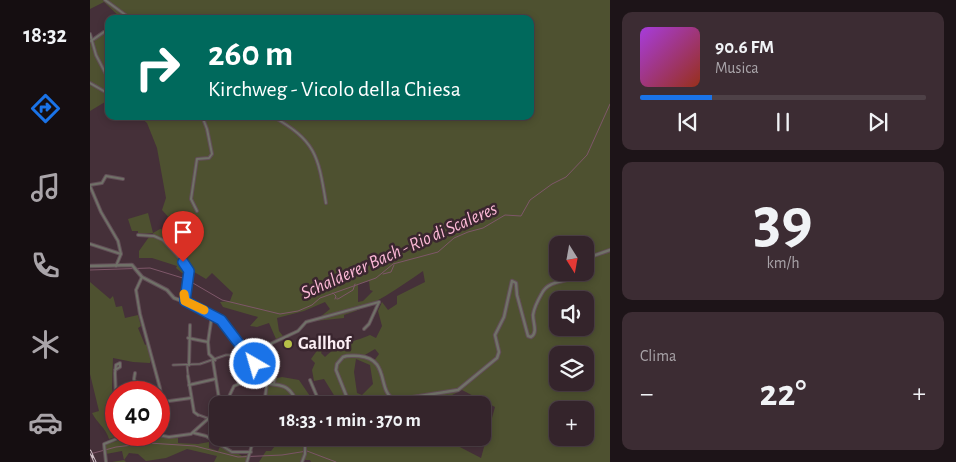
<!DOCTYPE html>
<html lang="it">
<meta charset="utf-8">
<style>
body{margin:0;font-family:"Alegreya Sans",sans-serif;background:#3c2c33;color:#f1f3f6;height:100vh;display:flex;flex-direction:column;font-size:19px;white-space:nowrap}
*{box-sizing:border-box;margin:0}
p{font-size:16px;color:#a9a4a9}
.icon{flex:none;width:28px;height:28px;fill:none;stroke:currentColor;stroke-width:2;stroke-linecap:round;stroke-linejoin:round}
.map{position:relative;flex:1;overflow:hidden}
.panel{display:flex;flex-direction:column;gap:12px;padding:12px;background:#1d1418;width:346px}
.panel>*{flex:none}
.guide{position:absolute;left:15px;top:15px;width:429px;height:105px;border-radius:10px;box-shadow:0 2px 8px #0003,0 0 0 1px #4e4147;background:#00695c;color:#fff;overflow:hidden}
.needle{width:32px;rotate:169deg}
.buttons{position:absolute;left:459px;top:236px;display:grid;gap:10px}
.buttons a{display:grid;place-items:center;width:45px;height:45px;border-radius:10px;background:#34242b;box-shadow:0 2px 8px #0003,0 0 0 1px #4e4147;font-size:25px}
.speed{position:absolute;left:15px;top:381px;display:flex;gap:10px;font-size:25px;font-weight:700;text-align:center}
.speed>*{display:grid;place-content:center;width:65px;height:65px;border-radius:50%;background:#34242b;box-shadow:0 2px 8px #0003,0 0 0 1px #4e4147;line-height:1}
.speed .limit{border:8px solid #d22;background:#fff;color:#111}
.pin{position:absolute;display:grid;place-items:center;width:42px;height:42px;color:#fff;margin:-51px -21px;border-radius:50% 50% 50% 0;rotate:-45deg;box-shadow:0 0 5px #0007}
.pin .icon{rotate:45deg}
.me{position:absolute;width:55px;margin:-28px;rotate:322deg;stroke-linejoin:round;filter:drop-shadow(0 0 4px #0008)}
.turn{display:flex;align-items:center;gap:18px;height:105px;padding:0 20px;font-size:22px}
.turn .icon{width:65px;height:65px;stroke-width:2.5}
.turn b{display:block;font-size:35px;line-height:42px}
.big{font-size:38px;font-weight:700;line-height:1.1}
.panel .tile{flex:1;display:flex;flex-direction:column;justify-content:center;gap:8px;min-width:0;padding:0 18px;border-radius:10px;background:#3c2c33}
.panel .dial{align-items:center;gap:0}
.dial b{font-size:65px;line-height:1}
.song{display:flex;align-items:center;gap:15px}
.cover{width:60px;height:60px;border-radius:8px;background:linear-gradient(135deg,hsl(280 70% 55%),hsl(10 70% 35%))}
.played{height:5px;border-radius:2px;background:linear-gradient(90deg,#1a73e8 25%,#4e4147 25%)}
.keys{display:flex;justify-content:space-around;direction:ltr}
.heat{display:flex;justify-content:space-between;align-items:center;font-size:28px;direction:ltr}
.trip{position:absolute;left:119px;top:396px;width:282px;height:50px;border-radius:10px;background:#34242b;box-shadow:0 2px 8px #0003,0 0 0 1px #4e4147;font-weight:700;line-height:50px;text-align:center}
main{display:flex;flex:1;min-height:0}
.dock{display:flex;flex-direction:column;width:90px;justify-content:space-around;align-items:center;background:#150e11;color:#a9a4a9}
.dock .icon{width:35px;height:35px}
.dock .current{color:#1a73e8}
.dock b{font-size:22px;color:#f1f3f6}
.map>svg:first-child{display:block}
.green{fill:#4e5130;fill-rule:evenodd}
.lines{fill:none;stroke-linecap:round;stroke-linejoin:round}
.stream{stroke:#7e5769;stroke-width:1}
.pedestrian-casing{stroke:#624e57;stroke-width:3}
.minor-casing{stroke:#624e57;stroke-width:4}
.tertiary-casing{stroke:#624e57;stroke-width:4.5}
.pedestrian{stroke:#707168;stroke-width:1}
.minor{stroke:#707168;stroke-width:2}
.tertiary{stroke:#707168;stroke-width:2.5}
.rail-casing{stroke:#cdbdc4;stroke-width:3}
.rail{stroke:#3a262f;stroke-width:1;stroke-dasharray:4;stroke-linecap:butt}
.route-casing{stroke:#114b97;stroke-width:12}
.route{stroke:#1a73e8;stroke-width:9}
.slow{stroke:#f59e0b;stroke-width:9}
.poi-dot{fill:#b7c148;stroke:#3a262f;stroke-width:2}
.labels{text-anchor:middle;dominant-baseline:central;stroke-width:5;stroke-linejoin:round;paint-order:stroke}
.poi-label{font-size:18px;font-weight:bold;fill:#fceef4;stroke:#3a262f;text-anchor:start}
.water-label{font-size:19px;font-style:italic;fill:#fcb8d6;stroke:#3a262f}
</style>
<main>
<nav class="dock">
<b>18:32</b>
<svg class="icon current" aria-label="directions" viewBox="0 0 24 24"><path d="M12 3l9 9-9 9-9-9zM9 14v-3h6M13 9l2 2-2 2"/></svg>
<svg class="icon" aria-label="music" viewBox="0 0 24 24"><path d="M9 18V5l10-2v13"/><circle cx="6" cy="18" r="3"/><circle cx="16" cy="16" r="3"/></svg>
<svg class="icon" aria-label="phone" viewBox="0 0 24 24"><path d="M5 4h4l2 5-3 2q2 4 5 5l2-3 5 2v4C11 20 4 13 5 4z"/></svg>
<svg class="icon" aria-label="climate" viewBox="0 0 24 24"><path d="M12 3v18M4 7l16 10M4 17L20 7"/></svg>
<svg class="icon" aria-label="car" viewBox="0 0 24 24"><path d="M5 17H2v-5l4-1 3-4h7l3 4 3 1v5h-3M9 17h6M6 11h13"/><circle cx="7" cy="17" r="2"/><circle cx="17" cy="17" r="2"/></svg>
</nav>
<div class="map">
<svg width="520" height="462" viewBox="0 0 520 462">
<rect width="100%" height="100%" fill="#453039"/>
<g class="green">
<path d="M0 0H520V462H221L220 460H214L211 462H169L176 451H181L185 446 181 441V438H342L366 445 391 458 405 407 372 390 362 395 332 397 328 405H250L234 379 224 381 222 370 225 363 221 359 226 352 239 340 231 353 235 357C253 340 260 344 280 335L286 338 292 326 288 311 292 302 298 310 307 304V296L335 282 333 271C308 288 284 306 254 315V318L225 321 240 309 235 302 214 311 187 318 189 331 193 336 186 339 179 323 167 327 160 326 168 317 133 307 130 302 140 301 143 293 122 273 116 279 99 269 98 273H92L86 268 87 266 62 258H49V251L59 237H62L63 233 48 234V231H42L38 219 58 213 63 233 70 229 83 231 82 221 72 210 76 198 67 148 57 123 49 116H440V19H32L14 2 0 9ZM468 245H495V272H468ZM279 281 280 290 283 291 273 301 268 302V284ZM468 300H495V328H468ZM285 349 289 354 284 361 273 356ZM468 355H495V382H468ZM266 359 280 365 283 384 272 395 267 393 264 372ZM468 410H495V438H468Z"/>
<path d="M19 31V104L15 102 0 111V40L3 43 9 35Z"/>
<path d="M0 282 20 299 23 296 26 307 32 306 35 318 48 315 51 326 48 328 55 345 57 344 61 359 60 363 43 362 23 358 22 388 26 410V428L23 430 26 437 19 439C16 428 7 423 2 413L9 411 0 374Z"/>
<path d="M192 377 209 380 226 405H174L177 383H184L187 378Z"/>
<path d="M59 435C69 435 77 438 88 437V443L108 444 119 442V448L128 451 131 444 152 456 161 454 157 462H124L127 456 97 449 76 458 56 461 48 454 39 453 34 460 36 462H22L34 460 32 451 16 454V444L34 439 36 445 51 443 59 439Z"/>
</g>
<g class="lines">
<g class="stream">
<path d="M0 270 60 268 96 279 132 300 190 314 208 311 222 305 230 298 286 278 303 264 348 252 364 238 378 232 393 228 415 215 431 216 440 200 462 184 476 177 497 155 520 104"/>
<path d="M293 274 301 272 304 265"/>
<path d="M243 293 246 296 245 299"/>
<path d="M247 298V299"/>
<path d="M248 299 263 290 265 284"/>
<path d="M0 454 26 447 59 443 105 446 148 457 192 455 217 451 246 462"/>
</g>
<defs>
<g id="pedestrian">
<path d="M83 365 110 364 136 355H152L161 352"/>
<path d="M97 365 98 375"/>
<path d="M109 415 117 418"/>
</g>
<g id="minor">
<path d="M15 0 41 19"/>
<path d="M0 34 6 55 19 80"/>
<path d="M1 41 14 32 19 34"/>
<path d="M0 83 19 94"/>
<path d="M182 116C226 141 228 155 236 203"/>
<path d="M0 185 12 183 16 176 33 179"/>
<path d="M0 186 11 212 28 241 31 254 26 266"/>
<path d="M107 211 101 199 107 159 119 158 122 154 117 129 112 116"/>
<path d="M48 235 64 236 73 240 98 267 99 273 95 301"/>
<path d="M0 244 31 254"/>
<path d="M52 277 46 290 50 314 70 388 72 404 69 433"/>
<path d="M274 329 279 324 289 302"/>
<path d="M98 338 118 342 119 354 125 360"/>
<path d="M118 342 122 315"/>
<path d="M163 352 208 331 216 322 289 302"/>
<path d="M182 352 187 365 184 383"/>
<path d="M123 361 130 405"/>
<path d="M99 365 100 325"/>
<path d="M25 370 30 367V363L26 365 25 373 26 399"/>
<path d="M45 373 44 379 48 391"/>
<path d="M98 376 104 412 108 415"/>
<path d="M220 380 228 399"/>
<path d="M99 385 125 379"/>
<path d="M48 392 70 389"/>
<path d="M139 399 147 405"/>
<path d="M72 402 101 398"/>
<path d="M135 405 144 386 167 377"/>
<path d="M174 405 177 383"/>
<path d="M104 433 116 436 142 452H161"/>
<path d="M68 435 79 437 101 434 128 410"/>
<path d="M16 462 14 444 36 435"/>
<path d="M157 462 164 438"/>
<path d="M212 462 215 454V438"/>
</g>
<g id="tertiary">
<path d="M0 266 42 265 52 277 77 290 84 298 105 306 131 320 150 345 163 352 169 380C184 390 197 376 208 405"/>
<path d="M495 268 500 257 520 250"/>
<path d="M220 405 226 399 235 405"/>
<path d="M260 405 246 370 247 364 253 357C258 355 263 356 269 356 301 359 286 391 305 400L368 390 407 358 409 352 405 335 414 317 422 281 426 283 427 295 438 336 441 337C448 333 443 323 443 315 444 307 448 300 452 293 460 278 480 284 493 272"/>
<path d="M227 438 232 443 236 441 238 438"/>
<path d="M266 438 271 439 275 438"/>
</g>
</defs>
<use href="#pedestrian" class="pedestrian-casing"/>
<use href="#minor" class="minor-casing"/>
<use href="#tertiary" class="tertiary-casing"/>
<use href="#pedestrian" class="pedestrian"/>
<use href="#minor" class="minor"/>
<use href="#tertiary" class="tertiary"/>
<defs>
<path id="rail" d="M0 451 5 462"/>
</defs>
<use href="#rail" class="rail-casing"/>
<use href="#rail" class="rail"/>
</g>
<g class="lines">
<defs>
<path id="route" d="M93 262 99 271 95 301 131 320 150 345 163 352 165 364"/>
</defs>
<use href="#route" class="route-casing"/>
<use href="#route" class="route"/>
<path class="slow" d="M94 294 95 301 114 310"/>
</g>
<circle class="poi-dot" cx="198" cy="344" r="5"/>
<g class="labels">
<g class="poi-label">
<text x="208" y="344">Gallhof</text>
</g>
<g class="water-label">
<text transform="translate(309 251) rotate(-24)">Schalderer Bach - Rio di Scaleres</text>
</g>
</g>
</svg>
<div class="buttons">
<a><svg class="needle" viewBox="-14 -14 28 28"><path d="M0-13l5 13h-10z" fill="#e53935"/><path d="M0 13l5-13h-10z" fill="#a9a4a9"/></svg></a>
<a><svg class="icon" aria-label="sound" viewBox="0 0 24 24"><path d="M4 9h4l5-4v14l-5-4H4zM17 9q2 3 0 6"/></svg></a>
<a><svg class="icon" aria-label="layers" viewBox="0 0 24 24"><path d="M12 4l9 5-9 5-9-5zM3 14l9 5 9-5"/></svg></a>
<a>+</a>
</div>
<div class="speed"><div class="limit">40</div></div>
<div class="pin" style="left:93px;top:262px;background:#d93025"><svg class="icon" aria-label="arrive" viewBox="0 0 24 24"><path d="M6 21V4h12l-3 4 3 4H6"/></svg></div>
<svg class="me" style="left:165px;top:364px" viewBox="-20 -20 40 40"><circle r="17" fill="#1a73e8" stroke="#fff" stroke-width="3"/><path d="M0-11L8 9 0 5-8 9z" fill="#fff"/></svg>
<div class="trip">18:33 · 1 min · 370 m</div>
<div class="guide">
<div class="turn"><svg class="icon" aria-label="right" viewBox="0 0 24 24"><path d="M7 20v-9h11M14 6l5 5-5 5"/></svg><div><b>260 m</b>Kirchweg - Vicolo della Chiesa</div></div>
</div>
</div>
<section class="panel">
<div class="tile">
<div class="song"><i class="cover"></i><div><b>90.6 FM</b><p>Musica</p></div></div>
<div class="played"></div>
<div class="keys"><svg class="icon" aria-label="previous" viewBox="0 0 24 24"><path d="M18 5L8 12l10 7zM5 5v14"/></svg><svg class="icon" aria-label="pause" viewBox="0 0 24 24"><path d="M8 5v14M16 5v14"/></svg><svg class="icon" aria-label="next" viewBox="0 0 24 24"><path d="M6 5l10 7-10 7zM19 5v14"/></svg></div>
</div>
<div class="tile dial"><b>39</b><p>km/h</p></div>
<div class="tile"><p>Clima</p>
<div class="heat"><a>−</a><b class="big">22°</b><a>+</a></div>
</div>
</section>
</main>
